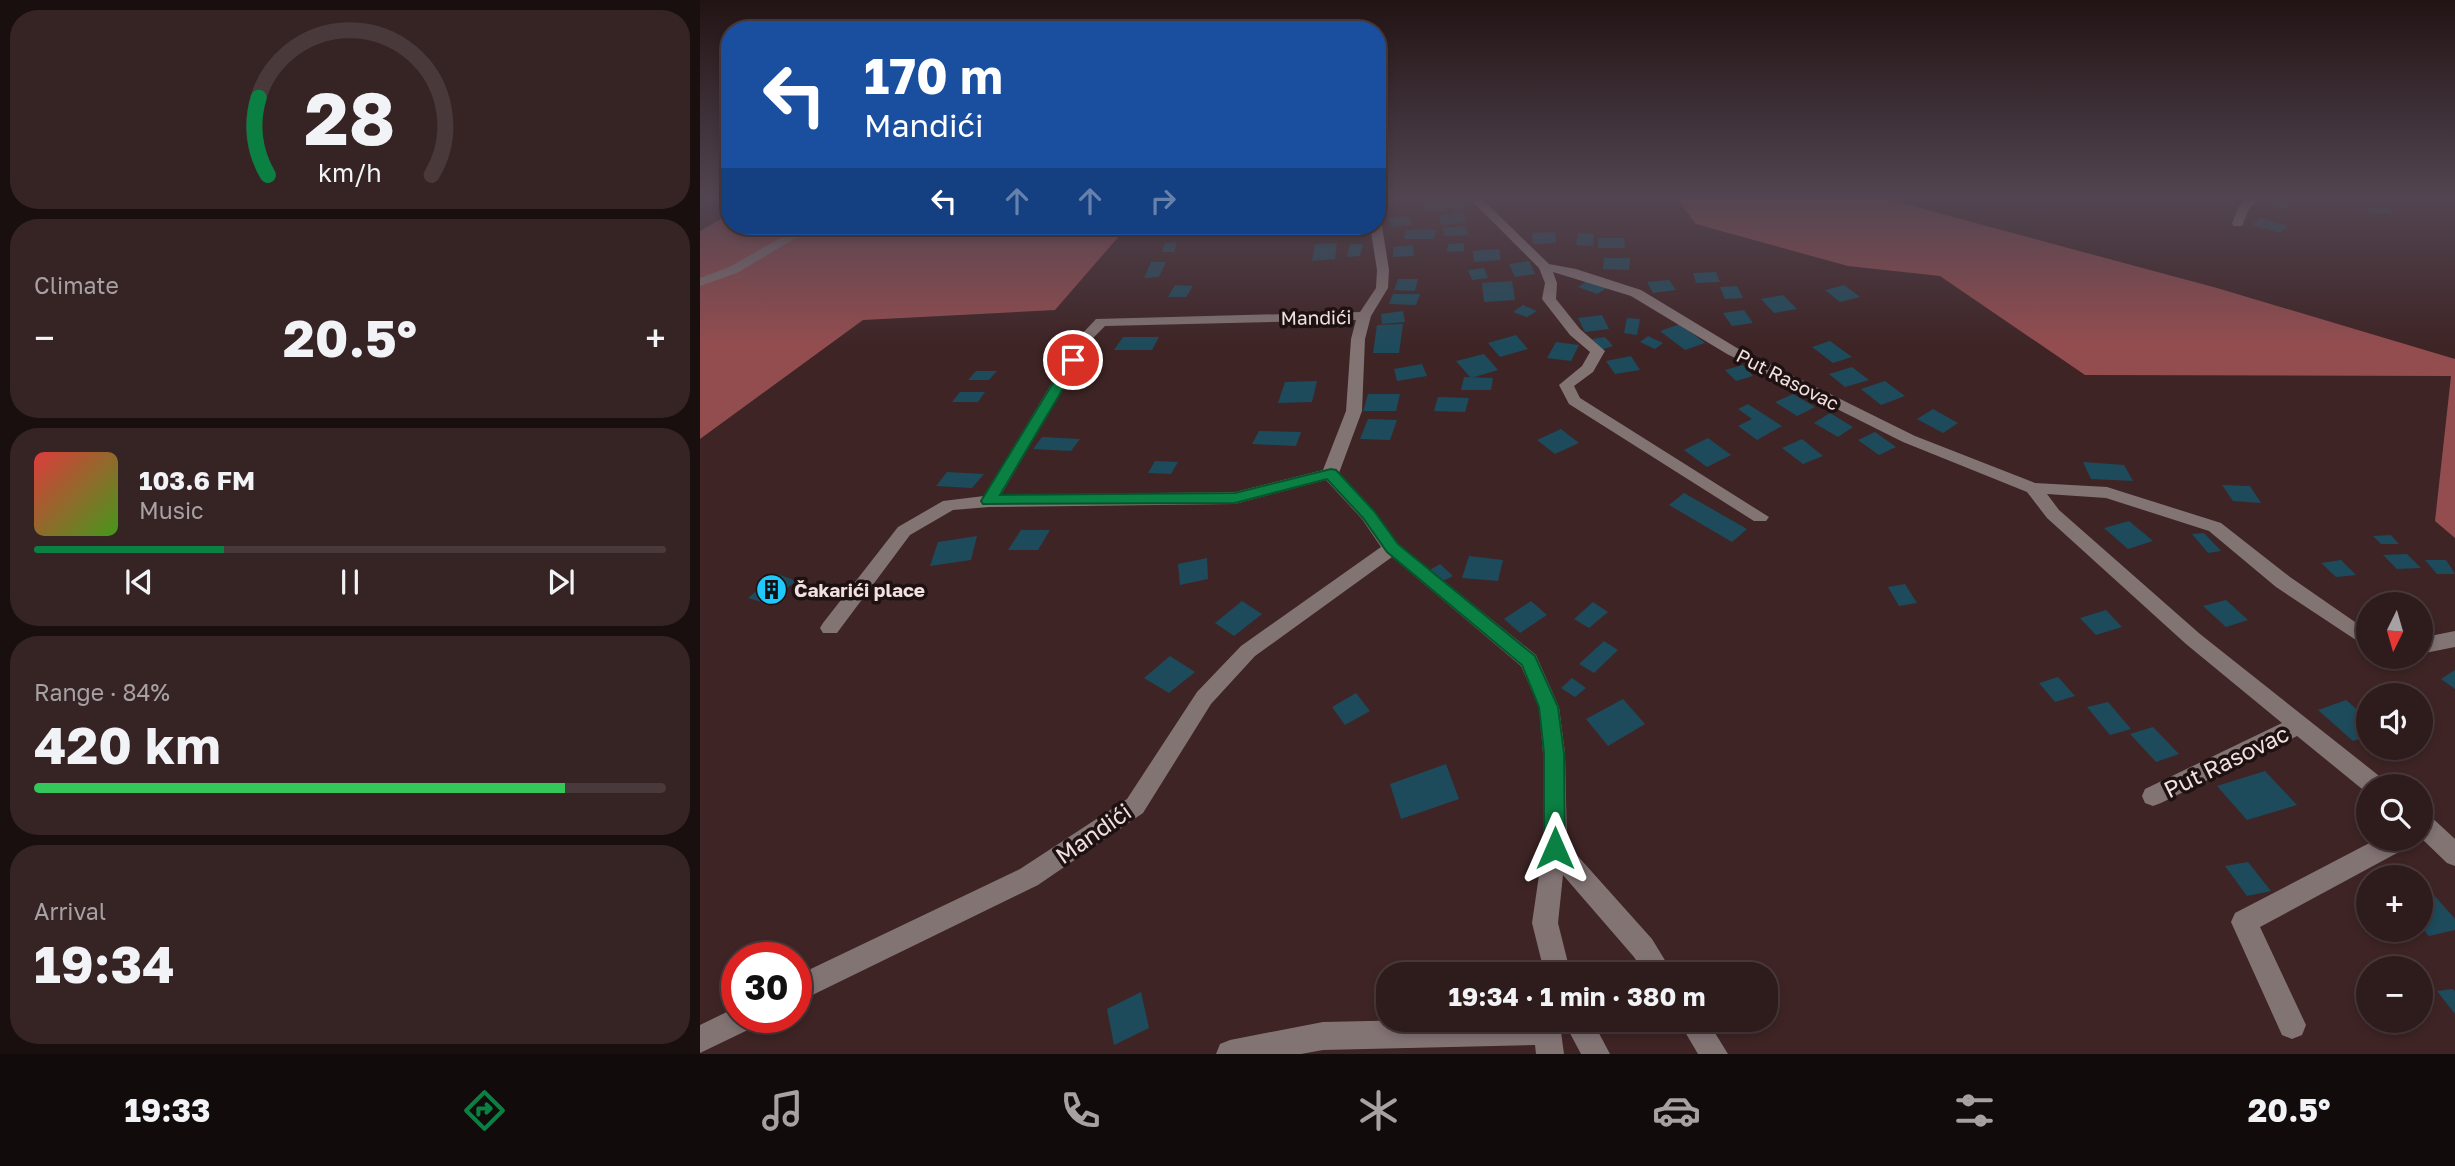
<!DOCTYPE html>
<meta charset="utf-8">
<style>
body{margin:0;font-family:"Golos Text",sans-serif;background:#362425;color:#f1f3f6;height:100vh;display:flex;flex-direction:column;font-size:26px;white-space:nowrap}
*{box-sizing:border-box;margin:0}
p{font-size:23px;color:#a7a1a3}
.icon{flex:none;width:38px;height:38px;fill:none;stroke:currentColor;stroke-width:2;stroke-linecap:round;stroke-linejoin:round}
.map{position:relative;flex:1;overflow:hidden}
.side{display:flex;flex-direction:column;gap:10px;padding:10px;background:#190f0f;width:700px}
.side>*{flex:none}
.top-card{position:absolute;left:21px;top:21px;width:665px;height:214px;border-radius:28px;box-shadow:0 4px 10px #0003,0 0 0 2px #49393b;background:#1a4fa0;color:#fff;overflow:hidden}
.needle{width:46px;rotate:185deg}
.controls{position:absolute;left:1656px;top:592px;display:grid;gap:14px}
.controls a{display:grid;place-items:center;width:77px;height:77px;border-radius:50%;background:#2e1b1c;box-shadow:0 4px 10px #0003,0 0 0 2px #49393b;font-size:35px}
.speed{position:absolute;left:21px;top:942px;display:flex;gap:14px;font-size:35px;font-weight:700;text-align:center}
.speed>*{display:grid;place-content:center;width:91px;height:91px;border-radius:50%;background:#2e1b1c;box-shadow:0 4px 10px #0003,0 0 0 2px #49393b;line-height:1}
.speed .limit{border:10px solid #d22;background:#fff;color:#111}
.pin{position:absolute;display:grid;place-items:center;width:60px;height:60px;color:#fff;margin:-30px;border:4px solid #fff;border-radius:50%;box-shadow:0 2px 7px #0007}
.me{position:absolute;width:77px;margin:-38px;rotate:0deg;stroke-linejoin:round;filter:drop-shadow(0 0 5px #0008)}
.turn{display:flex;align-items:center;gap:24px;height:147px;padding:0 28px;font-size:32px}
.turn .icon{width:91px;height:91px;stroke-width:2.5}
.turn b{display:block;font-size:49px;line-height:60px}
.lanes{display:flex;align-items:center;height:66px;padding:0 28px;background:#0003;justify-content:center;gap:35px;direction:ltr}
.lanes .off{opacity:.35}
.big{font-size:52px;font-weight:700;line-height:1.1}
.side .card{flex:1;display:flex;flex-direction:column;justify-content:center;gap:10px;min-width:0;padding:0 24px;border-radius:28px;background:#362425}
.side .dial{align-items:center;gap:0}
.dial svg{height:182px;overflow:visible;fill:none;stroke:#49393b;stroke-width:7;stroke-linecap:round;text-anchor:middle}
.dial text{fill:#f1f3f6;stroke:none}
.song{display:flex;align-items:center;gap:21px}
.cover{width:84px;height:84px;border-radius:10px;background:linear-gradient(135deg,hsl(0 70% 55%),hsl(100 70% 35%))}
.played{height:7px;border-radius:4px;background:linear-gradient(90deg,#0b8043 30%,#49393b 30%)}
.keys{display:flex;justify-content:space-around;direction:ltr}
.heat{display:flex;justify-content:space-between;align-items:center;font-size:38px;direction:ltr}
.charge{height:10px;border-radius:5px;background:linear-gradient(90deg,#34c759 84%,#49393b 0)}
.trip{position:absolute;left:676px;top:962px;width:402px;height:70px;border-radius:28px;background:#2e1b1c;box-shadow:0 4px 10px #0003,0 0 0 2px #49393b;font-weight:700;line-height:70px;text-align:center}
.dock{display:flex;height:112px;justify-content:space-around;align-items:center;background:#120b0b;color:#a7a1a3}
.dock .icon{width:49px;height:49px}
.dock .on{color:#0b8043}
.dock b{font-size:32px;color:#f1f3f6}
main{display:flex;flex:1;min-height:0}
.map>svg:first-child{display:block}
.forest{fill:#944d4f}
.building{fill:#1d4b5c}
.lines{fill:none;stroke-linecap:round;stroke-linejoin:round}
.minor{fill:#837474;fill-rule:evenodd}
.route{fill:#0b8043;stroke:#07532c;stroke-width:2}
.labels{text-anchor:middle;dominant-baseline:central;stroke-width:7;stroke-linejoin:round;paint-order:stroke}
.street-label{font-size:19px;fill:#f2e0e0;stroke:#1d1111}
.poi-label{font-size:19px;font-weight:bold;fill:#f2e0e0;stroke:#1d1111;text-anchor:start}
.near-street-label{font-size:23px;fill:#f2e0e0;stroke:#1d1111}
</style>
<main>
<section class="side">
<div class="card dial"><svg viewBox="0 0 100 80">
<path d="M14 69A42 42 0 1 1 86 69"/>
<path d="M14 69A42 42 0 0 1 10 35" stroke="#0b8043"/>
<text x="50" y="56" font-size="32" font-weight="700">28</text>
<text x="50" y="72" font-size="11">km/h</text>
</svg></div>
<div class="card"><p>Climate</p>
<div class="heat"><a>−</a><b class="big">20.5°</b><a>+</a></div>
</div>
<div class="card">
<div class="song"><i class="cover"></i><div><b>103.6 FM</b><p>Music</p></div></div>
<div class="played"></div>
<div class="keys"><svg class="icon" aria-label="previous" viewBox="0 0 24 24"><path d="M18 5L8 12l10 7zM5 5v14"/></svg><svg class="icon" aria-label="pause" viewBox="0 0 24 24"><path d="M8 5v14M16 5v14"/></svg><svg class="icon" aria-label="next" viewBox="0 0 24 24"><path d="M6 5l10 7-10 7zM19 5v14"/></svg></div>
</div>
<div class="card"><p>Range · 84%</p><b class="big">420 km</b><div class="charge"></div></div>
<div class="card"><p>Arrival</p><b class="big">19:34</b></div>
</section>
<div class="map">
<svg width="1755" height="1054" viewBox="0 0 1755 1054">
<rect width="100%" height="100%" fill="#3e2425"/>
<g class="forest">
<path d="M977 199H1186L1517 288 1755 359V538L1735 521 1751 376 1385 375 1240 276 1148 266 996 224Z"/>
<path d="M30 214V226H498L420 235 355 310 163 320 0 439V231Z"/>
</g>
<g class="building">
<path d="M1567 199H1575L1592 204 1586 209 1563 202Z"/>
<path d="M763 201 768 209 753 211 748 203Z"/>
<path d="M745 202 746 211 724 212 723 204Z"/>
<path d="M1665 206 1690 209 1694 214 1669 212Z"/>
<path d="M764 213 766 223 741 225 739 215Z"/>
<path d="M709 216 711 225 691 227 689 218Z"/>
<path d="M1560 218 1588 226 1580 233 1552 225Z"/>
<path d="M613 226H638V230L613 232Z"/>
<path d="M766 226 768 235 744 236 743 228Z"/>
<path d="M736 229 734 239H704L706 230Z"/>
<path d="M855 232 856 243 833 244 832 233Z"/>
<path d="M878 233 894 234 893 246 876 245Z"/>
<path d="M898 238H924L925 248H898Z"/>
<path d="M477 242 474 252H462L465 243Z"/>
<path d="M637 243 635 259 612 261 615 244Z"/>
<path d="M764 243V251L747 252 748 244Z"/>
<path d="M650 244H663L660 256 647 257Z"/>
<path d="M713 245 714 256 693 257V247Z"/>
<path d="M799 249 801 260 774 262 773 251Z"/>
<path d="M904 258H930L929 270 903 269Z"/>
<path d="M829 261 835 274 815 277 809 264Z"/>
<path d="M451 262H466L459 277 444 278Z"/>
<path d="M784 268 788 278 772 280 768 270Z"/>
<path d="M1016 272 1020 282 996 283 993 273Z"/>
<path d="M698 279H718L715 291 694 290Z"/>
<path d="M888 280 907 288 897 294 878 287Z"/>
<path d="M969 280 976 290 953 293 947 282Z"/>
<path d="M812 281 815 300 784 302 782 283Z"/>
<path d="M475 285 493 286 486 297H468Z"/>
<path d="M1144 285 1160 297 1140 302 1125 290Z"/>
<path d="M1037 286 1043 298 1025 299 1020 287Z"/>
<path d="M693 294H720L716 305 689 304Z"/>
<path d="M1083 295 1097 309 1074 313 1061 299Z"/>
<path d="M823 305 837 311 827 317 813 312Z"/>
<path d="M1044 310 1053 323 1032 326 1023 313Z"/>
<path d="M703 311 705 322 682 324 681 314Z"/>
<path d="M902 315 909 329 885 332 878 318Z"/>
<path d="M927 318 940 319 937 335 924 333Z"/>
<path d="M703 324 699 353H673L677 325Z"/>
<path d="M980 324 1005 343 985 350 960 331Z"/>
<path d="M816 335 828 349 800 357 788 343Z"/>
<path d="M948 336 963 343 955 349 940 342Z"/>
<path d="M423 337H459L452 350H414Z"/>
<path d="M905 337 913 346 898 351 892 339Z"/>
<path d="M1130 341 1152 357 1133 363 1112 347Z"/>
<path d="M856 342 879 345 871 361 847 358Z"/>
<path d="M784 354 798 370 771 378 756 361Z"/>
<path d="M931 356 940 370 915 374 906 361Z"/>
<path d="M722 364 727 376 697 381 694 369Z"/>
<path d="M1043 365 1053 376 1036 381 1025 370Z"/>
<path d="M1152 367 1169 380 1145 387 1129 374Z"/>
<path d="M276 371H297L289 380H268Z"/>
<path d="M764 377 793 378 791 390H761Z"/>
<path d="M617 381 612 402 578 403 585 382Z"/>
<path d="M1185 381 1205 396 1181 405 1161 389Z"/>
<path d="M260 392H285L278 402H252Z"/>
<path d="M668 394H700L696 411H663Z"/>
<path d="M1093 394 1115 407 1097 416 1075 402Z"/>
<path d="M738 397 769 398 765 412 734 411Z"/>
<path d="M1048 404 1082 426 1057 440 1038 426 1052 419 1038 409Z"/>
<path d="M1233 409 1258 423 1243 433 1217 419Z"/>
<path d="M1130 413 1153 427 1138 437 1114 423Z"/>
<path d="M668 419 697 420 690 440 660 439Z"/>
<path d="M861 429 879 443 855 454 837 440Z"/>
<path d="M559 431 601 432 596 446 552 444Z"/>
<path d="M1175 432 1196 447 1179 455 1158 440Z"/>
<path d="M342 437 380 439 371 451 333 449Z"/>
<path d="M1008 438 1031 455 1007 467 984 450Z"/>
<path d="M1102 439 1123 456 1103 464 1082 448Z"/>
<path d="M455 461 478 462 471 474 448 473Z"/>
<path d="M1383 462 1424 465 1433 481 1391 479Z"/>
<path d="M247 472 284 474 272 488 236 486Z"/>
<path d="M1522 485 1550 486 1561 503 1533 501Z"/>
<path d="M984 493 1047 529 1032 542 969 505Z"/>
<path d="M1429 521 1453 541 1428 549 1404 528Z"/>
<path d="M321 530H350L338 550H308Z"/>
<path d="M1504 533 1521 551 1508 553 1492 534Z"/>
<path d="M1691 535 1699 544H1681L1673 536Z"/>
<path d="M277 536 271 560 230 566 238 542Z"/>
<path d="M1707 554 1721 568 1697 569 1683 555Z"/>
<path d="M769 556 803 560 798 581 762 578Z"/>
<path d="M507 558 508 579 480 585 478 564Z"/>
<path d="M1641 560 1656 575 1636 577 1621 563Z"/>
<path d="M1725 560H1746L1755 574H1737Z"/>
<path d="M740 564 753 576 743 581 730 570Z"/>
<path d="M77 574 97 581 65 603 48 598Z"/>
<path d="M1205 584 1217 603 1199 606 1188 587Z"/>
<path d="M1692 595 1703 604H1676L1672 601Z"/>
<path d="M1526 600 1548 620 1526 627 1503 606Z"/>
<path d="M542 601 562 614 534 636 515 623Z"/>
<path d="M831 601 847 615 820 633 804 619Z"/>
<path d="M893 602 908 612 889 628 874 619Z"/>
<path d="M1406 610 1422 627 1396 635 1380 618Z"/>
<path d="M904 641 918 650 894 673 879 664Z"/>
<path d="M470 656 495 672 469 693 444 678Z"/>
<path d="M1755 670V689L1741 679Z"/>
<path d="M1358 677 1375 696 1355 702 1339 683Z"/>
<path d="M872 678 886 688 875 697 861 688Z"/>
<path d="M656 693 670 711 645 725 632 707Z"/>
<path d="M923 699 945 724 908 746 886 719Z"/>
<path d="M1646 700 1668 719V736L1653 741 1618 710Z"/>
<path d="M1408 702 1431 729 1410 735 1387 707Z"/>
<path d="M1453 727 1479 754 1456 762 1430 734Z"/>
<path d="M746 764 759 799 701 819 690 784Z"/>
<path d="M1565 771 1597 805 1547 820 1517 786Z"/>
<path d="M1548 862 1571 891 1547 896 1525 866Z"/>
<path d="M1725 885 1755 919V930L1729 936 1720 926V886Z"/>
<path d="M934 963 941 975H913Z"/>
<path d="M731 967 732 975H705V974Z"/>
<path d="M688 978V1003L677 981Z"/>
<path d="M1753 989 1755 991V1014L1737 991Z"/>
<path d="M441 992 449 1028 414 1045 407 1009Z"/>
</g>
<g class="lines">
<g class="minor">
<path d="M690 199 677 210 678 199Z"/>
<path d="M770 199H782L849 264 876 269 941 290 1037 348 1215 436 1335 483 1407 487 1521 523 1590 577 1668 631V648L1576 587 1509 531 1406 498 1347 494 1359 510 1500 634 1683 779 1686 786H1668L1667 793 1597 736 1461 803 1453 806 1445 803 1442 796 1445 789 1582 723 1486 644 1347 518 1327 492 1203 442 1027 354 931 296 853 272 857 283 856 299 880 329 905 351 893 372 874 386 880 398 1069 517 1066 521H1054L869 404 859 385 882 366 890 352 870 335 842 299 845 283 839 268Z"/>
<path d="M1546 199H1558L1549 209 1542 226H1534L1532 224 1538 208Z"/>
<path d="M677 223 682 226 689 270 688 288 671 316 665 339 662 411 639 473 674 511 698 544 836 655 859 707 865 753 867 844 952 939 974 975H946L934 957 863 875 858 923 871 975H845L832 923 843 848V753L839 707 821 666 692 557 555 656 511 704 443 813 338 885 96 1003V976L320 869 427 799 497 692 541 646 681 547 662 519 626 480 535 504 289 507 253 510 210 535 137 633H123L120 628 123 623 198 527 243 501 284 496 380 336 396 319 660 312 676 288 677 270 670 226H677ZM656 320 651 339 646 411 623 470 535 492 301 495 393 338 405 326Z"/>
<path d="M102 226H116L37 273 0 286V278L29 267Z"/>
<path d="M1755 631V647L1720 654V638Z"/>
<path d="M1720 811 1728 814 1755 839V866L1747 863 1720 837Z"/>
<path d="M1679 838H1714L1710 846 1560 927 1606 1025 1602 1035 1592 1039 1582 1035 1531 922 1535 913Z"/>
<path d="M37 1007V1017H57L54 1027 0 1053V1025Z"/>
<path d="M716 1020H892L910 1054H881L864 1022 861 1032 864 1054H836L835 1045 623 1050 601 1054H516L520 1044 530 1040 623 1022Z"/>
<path d="M978 1020H1007L1028 1054H998Z"/>
</g>
</g>
<linearGradient id="sky" x2="0" y2="1"><stop stop-color="#221414"/><stop offset="0.57" stop-color="#524551"/><stop offset="1" stop-color="#524551" stop-opacity="0"/></linearGradient>
<rect width="1755" height="347" fill="url(#sky)"/>
<path class="route" d="M373 356 380 360 300 495 535 493 631 469 636 470 674 511 698 544 835 656 858 707 864 753 865 848 862 855 855 858 847 855 844 848V753L839 707 822 665 687 552 663 518 627 479 535 503 283 504 281 501 367 360Z"/>
<defs>
<symbol id="building-disc" viewBox="-11 -11 22 22"><circle r="9.5" fill="#20c9fd" stroke="#1d1111"/><path d="M-4-6H4V6H1V3H-1V6H-4ZM-2.5-4.3h1.7v1.8h-1.7ZM.8-4.3h1.7v1.8H.8ZM-2.5-1h1.7V.8h-1.7ZM.8-1h1.7V.8H.8Z" fill="#111"/></symbol>
</defs>
<g fill-rule="evenodd">
<use href="#building-disc" x="54" y="572" width="35" height="35"/>
</g>
<g class="labels">
<g class="street-label">
<text transform="translate(616 317) rotate(-1)">Mandići</text>
<text transform="translate(1088 379) rotate(27)">Put Rasovac</text>
</g>
<g class="poi-label">
<text x="94" y="589">Čakarići place</text>
</g>
<g class="near-street-label">
<text transform="translate(1526 761) rotate(-26)">Put Rasovac</text>
<text transform="translate(393 833) rotate(-35)">Mandići</text>
</g>
</g>
</svg>
<div class="controls">
<a><svg class="needle" viewBox="-14 -14 28 28"><path d="M0-13l5 13h-10z" fill="#e53935"/><path d="M0 13l5-13h-10z" fill="#a7a1a3"/></svg></a>
<a><svg class="icon" aria-label="sound" viewBox="0 0 24 24"><path d="M4 9h4l5-4v14l-5-4H4zM17 9q2 3 0 6"/></svg></a>
<a><svg class="icon" aria-label="search" viewBox="0 0 24 24"><circle cx="10" cy="10" r="6"/><path d="M15 15l6 6"/></svg></a>
<a>+</a>
<a>−</a>
</div>
<div class="speed"><div class="limit">30</div></div>
<div class="pin" style="left:373px;top:360px;background:#d93025"><svg class="icon" aria-label="arrive" viewBox="0 0 24 24"><path d="M6 21V4h12l-3 4 3 4H6"/></svg></div>
<svg class="me" style="left:855px;top:848px" viewBox="-20 -20 40 40"><path d="M0-17L14 15 0 8-14 15z" fill="#0b8043" stroke="#fff" stroke-width="4"/></svg>
<div class="trip">19:34 · 1 min · 380 m</div>
<div class="top-card">
<div class="turn"><svg class="icon" aria-label="left" viewBox="0 0 24 24"><path d="M17 20v-9H6M10 6l-5 5 5 5"/></svg><div><b>170 m</b>Mandići</div></div>
<div class="lanes"><svg class="icon" aria-label="left" viewBox="0 0 24 24"><path d="M17 20v-9H6M10 6l-5 5 5 5"/></svg><svg class="icon off" aria-label="ahead" viewBox="0 0 24 24"><path d="M12 20V5M6 11l6-6 6 6"/></svg><svg class="icon off" aria-label="ahead" viewBox="0 0 24 24"><path d="M12 20V5M6 11l6-6 6 6"/></svg><svg class="icon off" aria-label="right" viewBox="0 0 24 24"><path d="M7 20v-9h11M14 6l5 5-5 5"/></svg></div>
</div>
</div>
</main>
<nav class="dock">
<b>19:33</b>
<svg class="icon on" aria-label="directions" viewBox="0 0 24 24"><path d="M12 3l9 9-9 9-9-9zM9 14v-3h6M13 9l2 2-2 2"/></svg>
<svg class="icon" aria-label="music" viewBox="0 0 24 24"><path d="M9 18V5l10-2v13"/><circle cx="6" cy="18" r="3"/><circle cx="16" cy="16" r="3"/></svg>
<svg class="icon" aria-label="phone" viewBox="0 0 24 24"><path d="M5 4h4l2 5-3 2q2 4 5 5l2-3 5 2v4C11 20 4 13 5 4z"/></svg>
<svg class="icon" aria-label="climate" viewBox="0 0 24 24"><path d="M12 3v18M4 7l16 10M4 17L20 7"/></svg>
<svg class="icon" aria-label="car" viewBox="0 0 24 24"><path d="M5 17H2v-5l4-1 3-4h7l3 4 3 1v5h-3M9 17h6M6 11h13"/><circle cx="7" cy="17" r="2"/><circle cx="17" cy="17" r="2"/></svg>
<svg class="icon" aria-label="filters" viewBox="0 0 24 24"><path d="M4 7h16M4 17h16"/><circle cx="9" cy="7" r="2"/><circle cx="15" cy="17" r="2"/></svg>
<b>20.5°</b>
</nav>
